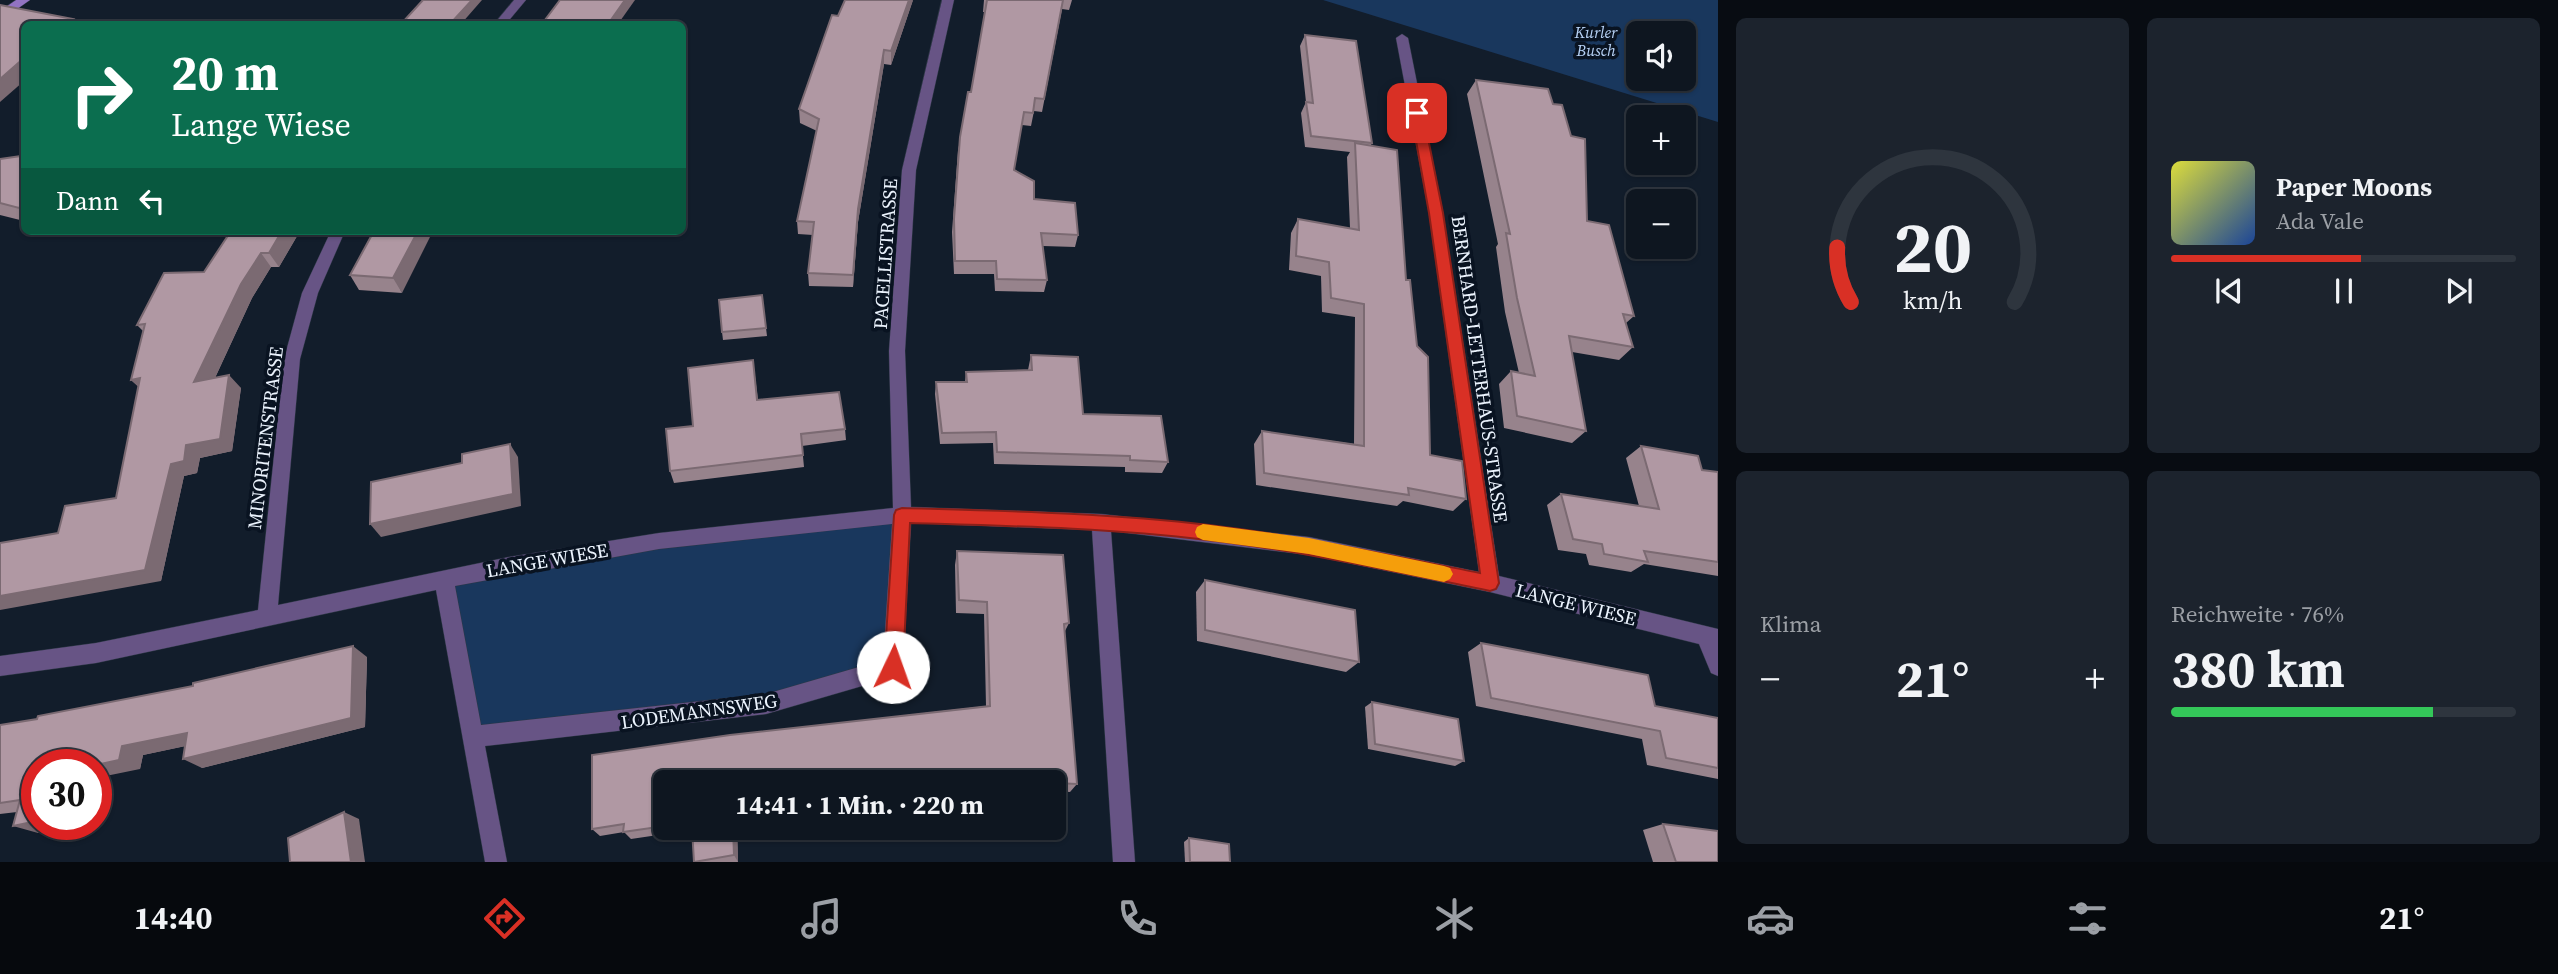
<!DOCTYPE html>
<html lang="de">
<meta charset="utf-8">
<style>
body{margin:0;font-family:"Source Serif 4",serif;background:#1c232d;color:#f1f3f6;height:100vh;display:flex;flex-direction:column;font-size:26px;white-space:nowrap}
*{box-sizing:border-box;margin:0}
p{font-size:23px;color:#9b9fa5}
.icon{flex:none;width:38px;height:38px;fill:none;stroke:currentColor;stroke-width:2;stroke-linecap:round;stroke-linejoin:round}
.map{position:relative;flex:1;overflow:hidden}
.sheet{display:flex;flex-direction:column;gap:18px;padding:18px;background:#080c12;width:840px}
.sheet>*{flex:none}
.top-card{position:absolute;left:21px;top:21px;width:665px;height:214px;border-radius:10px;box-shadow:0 2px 5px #0004,0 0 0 2px #2e353e;background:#0b6e4f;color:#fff;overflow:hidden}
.controls{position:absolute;left:1626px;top:21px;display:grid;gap:14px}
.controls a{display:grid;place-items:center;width:70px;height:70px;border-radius:10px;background:#0e1620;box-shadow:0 2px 5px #0004,0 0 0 2px #2e353e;font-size:35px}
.speed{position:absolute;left:21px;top:749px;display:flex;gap:14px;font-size:35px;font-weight:700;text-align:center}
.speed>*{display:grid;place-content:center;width:91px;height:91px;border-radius:50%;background:#0e1620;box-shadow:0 2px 5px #0004,0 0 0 2px #2e353e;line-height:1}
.speed .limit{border:10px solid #d22;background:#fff;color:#111}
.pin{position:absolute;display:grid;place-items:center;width:60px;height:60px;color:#fff;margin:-30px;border-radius:14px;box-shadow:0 4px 10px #0006}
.me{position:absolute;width:77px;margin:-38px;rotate:3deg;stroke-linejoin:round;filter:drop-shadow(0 0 5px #0008)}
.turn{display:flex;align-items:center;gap:24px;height:147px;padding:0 35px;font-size:32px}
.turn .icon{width:91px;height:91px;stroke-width:2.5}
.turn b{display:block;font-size:49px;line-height:60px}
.then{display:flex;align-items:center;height:66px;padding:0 35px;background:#0003;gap:14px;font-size:26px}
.big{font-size:52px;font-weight:700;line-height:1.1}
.sheet .card{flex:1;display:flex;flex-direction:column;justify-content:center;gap:10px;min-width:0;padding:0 24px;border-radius:10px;background:#1c232d}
.sheet .dial{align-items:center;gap:0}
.dial svg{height:182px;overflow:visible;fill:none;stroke:#2e353e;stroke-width:7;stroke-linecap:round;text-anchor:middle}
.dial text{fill:#f1f3f6;stroke:none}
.song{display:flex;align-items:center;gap:21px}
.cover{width:84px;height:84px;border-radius:10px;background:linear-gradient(135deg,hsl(60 70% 55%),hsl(220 70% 35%))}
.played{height:7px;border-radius:4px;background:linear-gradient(90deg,#d93025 55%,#2e353e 55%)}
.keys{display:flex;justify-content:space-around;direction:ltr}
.heat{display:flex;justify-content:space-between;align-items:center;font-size:38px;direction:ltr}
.charge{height:10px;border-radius:5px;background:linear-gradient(90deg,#34c759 76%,#2e353e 0)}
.sheet .tiles{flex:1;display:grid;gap:18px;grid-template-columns:repeat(2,1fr)}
.trip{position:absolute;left:653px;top:770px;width:413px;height:70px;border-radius:10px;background:#0e1620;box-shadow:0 2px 5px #0004,0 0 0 2px #2e353e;font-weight:700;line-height:70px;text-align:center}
.menu{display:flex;height:112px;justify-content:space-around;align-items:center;background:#06090d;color:#9b9fa5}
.menu .icon{width:49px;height:49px}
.menu .selected{color:#d93025}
.menu b{font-size:32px;color:#f1f3f6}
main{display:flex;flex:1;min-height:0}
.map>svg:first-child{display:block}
.green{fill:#19375d;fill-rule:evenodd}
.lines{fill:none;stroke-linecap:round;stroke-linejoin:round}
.minor-casing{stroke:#2c3744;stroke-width:1}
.secondary-casing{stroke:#2c3744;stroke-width:1}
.minor{fill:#675485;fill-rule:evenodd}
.secondary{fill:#9273c2;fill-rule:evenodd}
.wall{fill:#97838c}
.shaded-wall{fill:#7b6a72}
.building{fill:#b098a3;stroke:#7b6a72;stroke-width:2}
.route{fill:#d93025;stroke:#8d1f18;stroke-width:2}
.slow{fill:#f59e0b}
.labels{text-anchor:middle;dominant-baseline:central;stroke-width:7;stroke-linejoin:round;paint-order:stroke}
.far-park-label{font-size:16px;font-style:italic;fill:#b7d2f6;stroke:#091321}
.street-label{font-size:19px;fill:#ebf3fd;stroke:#091321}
</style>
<main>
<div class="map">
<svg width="1718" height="862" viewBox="0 0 1718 862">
<rect width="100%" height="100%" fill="#121d2b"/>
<g class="green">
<path d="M1323 0H1718V122ZM1638 33H1684V79H1638Z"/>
<path d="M901 516 893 667 766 703 474 736 444 581 509 567Z"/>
</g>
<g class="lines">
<defs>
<g id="minor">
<path d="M514 0H526L506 24H494Z"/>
<path d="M942 0H954L916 170 905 351 911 507 1101 514 1309 537 1479 572 1429 213 1396 38 1402 34 1408 38 1443 213 1499 576 1718 629V676L1711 673 1699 644 1490 592 1309 555 1111 531 1135 862H1113L1092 530 911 523 903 667 900 674 893 677 766 714 485 746 507 862H485L436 590 96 663 0 676V656L96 643 258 610 284 359 302 293 331 231H345L318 293 300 359 278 605 509 557 659 533 893 508 889 351 902 170ZM892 524 883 660 766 694 481 725 455 586 659 549Z"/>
</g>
<path id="secondary" d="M16 0H30L0 21V11Z"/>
</defs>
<use href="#minor" class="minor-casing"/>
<use href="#secondary" class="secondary-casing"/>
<use href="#minor" class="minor"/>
<use href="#secondary" class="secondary"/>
</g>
<g class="wall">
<path d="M913 0 891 65 884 64 858 222 853 287 809 286 808 273 813 235 798 234 797 221 817 131 800 123 799 109Z"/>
<path d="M984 0H1072L1069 10 1062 9 1042 112 1034 111 1031 126 1022 125 1014 170 1034 199 1078 235 1075 247 1043 246 1047 280 1044 292 995 291 994 274H954L952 232 958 150 971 92 985 12H983Z"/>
<path d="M1305 35 1372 143 1371 145 1406 280 1417 346 1430 455 1466 499 1453 511 1403 501 1397 506 1256 485 1254 444 1262 431 1354 444 1355 317 1322 312 1321 276 1289 270 1291 233 1298 219 1350 228 1347 157 1350 152 1305 147 1301 113 1306 102 1300 46Z"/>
<path d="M1476 80 1587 221 1634 316 1626 323 1633 347 1619 360 1572 352 1586 431 1572 443 1504 428 1499 384 1511 371 1519 373 1505 312 1496 247 1498 244 1467 94Z"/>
<path d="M24 156V221L0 215V159Z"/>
<path d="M300 231 279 267H271L252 298 215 378 241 388 232 451 200 458 197 473 184 476 161 581 58 533 116 498 139 387 131 380 143 331 137 325 204 272Z"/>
<path d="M374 231 402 293 359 290 350 275Z"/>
<path d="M762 295 767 336 723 340 722 332Z"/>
<path d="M1031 355 1083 414 1168 462 1162 473 1125 472V467L994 464 993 443 940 444 935 394 936 382H965L966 372 1028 370Z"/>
<path d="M753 360 758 400 845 429 846 440 802 446 804 467 674 483 670 471 693 426Z"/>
<path d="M1641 446 1702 470 1718 472V576L1644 564 1631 572 1589 565 1586 554 1558 550 1547 505 1561 494 1639 506 1626 458Z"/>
<path d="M957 551 1063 555 1069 623 1064 633 1077 784 1070 792 1054 791V782H665V828H737L738 862H694L692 830 631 839 624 832 600 836 592 829V755L730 735 986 706 984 614 956 613 955 565Z"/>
<path d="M1205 580 1359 662 1346 672 1197 641 1196 592Z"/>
<path d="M1481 643 1655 706 1718 718V779L1647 765 1642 739 1476 706 1468 652Z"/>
<path d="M367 657 365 727 202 768 185 746 143 755 140 769 37 765 76 825 38 833 17 812 0 814V725L37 719 193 686Z"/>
<path d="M1372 702 1464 761 1455 766 1368 749 1365 707Z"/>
<path d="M1663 824 1718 862H1653L1643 830Z"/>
<path d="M1189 838 1230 862H1185L1184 842Z"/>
</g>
<g class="shaded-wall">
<path d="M472 0H482L461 24H450Z"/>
<path d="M625 0H635L618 24H608Z"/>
<path d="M909 0H913L891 65V51Z"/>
<path d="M73 19 77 24H66Z"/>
<path d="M884 50V64L858 222 853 287V275L858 209Z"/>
<path d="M24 58V81L0 102V79Z"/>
<path d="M24 203V213L19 208Z"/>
<path d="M282 231H300L279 267 269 253Z"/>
<path d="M418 231H433L402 293 393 278Z"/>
<path d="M261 253 271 267 252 298 207 395 194 382 241 284Z"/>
<path d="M229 375 241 388 232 451 200 458 197 473 184 476 161 581 0 610V596L171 464 186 445Z"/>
<path d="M140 378 145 393 131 380Z"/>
<path d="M510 444 518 457 521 506 381 537 370 524Z"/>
<path d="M353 646 367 657 365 727 202 768 183 759Z"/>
<path d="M187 733 205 742 143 755 140 769 96 778V765L122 746Z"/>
<path d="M344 812 359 819 365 862H351Z"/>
<path d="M37 821V824H76L38 833 13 826Z"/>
<path d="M733 828H737L738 862 734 855Z"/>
</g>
<g class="building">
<path d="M423 0H472L450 24H401Z"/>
<path d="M560 0H625L608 24H542Z"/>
<path d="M845 0H909L891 51 884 50 858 209 853 275 808 273 814 222 797 221 819 119 799 109 832 15 838 16Z"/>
<path d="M987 0H1063L1044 99 1035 98 1033 113 1024 112 1014 170 1034 181V199L1075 203 1078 235 1041 233 1047 280 997 279 996 261H955L954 219 960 137 968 92H971Z"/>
<path d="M0 5 73 19 66 24H24V58L0 79Z"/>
<path d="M1305 35 1356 41 1372 143 1311 136 1306 102 1313 103Z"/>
<path d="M1476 80 1548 89 1553 104 1562 105 1571 136 1585 139 1587 221 1609 225 1634 316 1623 314 1633 347 1569 336 1586 431 1517 416 1511 371 1535 376 1517 298 1506 233 1510 234Z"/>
<path d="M1355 143 1397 150 1406 280H1410L1417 346 1428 357 1430 455 1462 461 1466 499 1408 488 1409 495 1264 473 1262 431 1364 446V304L1331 298 1329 262 1296 256 1298 219 1359 230Z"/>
<path d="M21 156H24V203L19 208 0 203V159Z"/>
<path d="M231 231H282L269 253H261L241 284 194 382 229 375 220 439 186 445 184 461 171 464 145 570 0 596V543L58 533 65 506 116 498 140 378 131 380 145 324 137 325 164 273 204 272Z"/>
<path d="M374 231H418L393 278 350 275Z"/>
<path d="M762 295 766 328 722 332 719 300Z"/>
<path d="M1031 355 1078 357 1083 414 1161 416 1168 462 1130 460V456L997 452 996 432 942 433 936 382H967L966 372 1032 370Z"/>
<path d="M753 360 757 400 839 392 845 429 801 434 803 455 670 471 666 429 693 426 688 368Z"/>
<path d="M510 444 513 494 370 524 371 482 462 463V454Z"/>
<path d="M1641 446 1698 456 1702 470 1718 472V562L1644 551 1648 562 1604 554 1602 544 1573 539 1561 494 1659 509Z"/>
<path d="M957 551 1063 555 1069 623 1064 624 1077 784 990 780 968 782H665V826L623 832 624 824 592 829V755L730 735 990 706 987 602 959 600Z"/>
<path d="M1205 580 1355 610 1359 662 1205 630Z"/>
<path d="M1481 643 1648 675 1655 706 1718 718V768L1666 758 1660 731 1491 698Z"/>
<path d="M353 646 351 718 183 759 187 733 122 746 119 760 96 765H37V821L13 826 20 800 0 803V725L37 719 38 716 193 686V683Z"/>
<path d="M1372 702 1458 719 1464 761 1375 744Z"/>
<path d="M344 812 351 862H290L288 838Z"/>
<path d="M1663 824 1718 831V862H1676Z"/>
<path d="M692 828H733L734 855 694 862Z"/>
<path d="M1189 838 1229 844 1230 862H1190Z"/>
</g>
<path class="route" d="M1417 109 1423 113 1443 213 1499 583 1496 589 1490 591C1396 572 1303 551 1207 540 1109 528 1009 526 910 523L903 667 900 673 893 676 887 673 884 667 894 515 896 510 902 508C1004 511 1107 513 1209 525 1300 536 1390 555 1480 573L1429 213 1411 113Z"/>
<path class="slow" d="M1203 524 1309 538 1444 566 1450 568 1453 574 1450 579 1444 582 1309 554 1203 540 1197 537 1195 532 1197 527Z"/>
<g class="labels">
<g class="far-park-label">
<text x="1596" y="32">Kurler<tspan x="1596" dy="18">Busch</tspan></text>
</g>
<g class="street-label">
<text transform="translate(885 254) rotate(-86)">PACELLISTRASSE</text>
<text transform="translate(1480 369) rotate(82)">BERNHARD-LETTERHAUS-STRASSE</text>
<text transform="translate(265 438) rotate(-83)">MINORITENSTRASSE</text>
<text transform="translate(547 560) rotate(-10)">LANGE WIESE</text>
<text transform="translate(1576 604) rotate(14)">LANGE WIESE</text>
<text transform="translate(699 711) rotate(-8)">LODEMANNSWEG</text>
</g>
</g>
</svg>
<div class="controls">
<a><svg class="icon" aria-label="sound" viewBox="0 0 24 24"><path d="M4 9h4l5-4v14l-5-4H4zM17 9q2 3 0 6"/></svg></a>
<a>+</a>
<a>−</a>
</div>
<div class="speed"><div class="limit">30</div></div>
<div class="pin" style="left:1417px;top:113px;background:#d93025"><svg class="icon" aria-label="arrive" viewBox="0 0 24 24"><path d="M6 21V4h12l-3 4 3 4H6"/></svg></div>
<svg class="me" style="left:893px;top:667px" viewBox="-20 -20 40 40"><circle r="19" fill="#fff"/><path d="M0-13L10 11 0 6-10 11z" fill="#d93025"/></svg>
<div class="trip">14:41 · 1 Min. · 220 m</div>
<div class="top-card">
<div class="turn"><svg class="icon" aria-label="right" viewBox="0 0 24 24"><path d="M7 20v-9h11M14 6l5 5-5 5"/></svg><div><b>20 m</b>Lange Wiese</div></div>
<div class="then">Dann<svg class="icon" aria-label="left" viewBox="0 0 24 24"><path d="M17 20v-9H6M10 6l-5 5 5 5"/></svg></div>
</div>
</div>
<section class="sheet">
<div class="tiles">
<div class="card dial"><svg viewBox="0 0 100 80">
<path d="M14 69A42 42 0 1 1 86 69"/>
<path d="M14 69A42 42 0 0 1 8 45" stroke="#d93025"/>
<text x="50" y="56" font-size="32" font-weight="700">20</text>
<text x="50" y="72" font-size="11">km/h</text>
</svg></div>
<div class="card">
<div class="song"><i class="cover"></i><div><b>Paper Moons</b><p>Ada Vale</p></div></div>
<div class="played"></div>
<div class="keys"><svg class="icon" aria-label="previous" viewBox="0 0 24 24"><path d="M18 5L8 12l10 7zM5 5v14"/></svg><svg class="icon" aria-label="pause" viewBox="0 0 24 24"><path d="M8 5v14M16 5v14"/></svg><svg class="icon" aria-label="next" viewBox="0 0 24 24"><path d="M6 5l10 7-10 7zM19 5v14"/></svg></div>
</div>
<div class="card"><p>Klima</p>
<div class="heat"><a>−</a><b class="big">21°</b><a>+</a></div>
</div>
<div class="card"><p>Reichweite · 76%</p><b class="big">380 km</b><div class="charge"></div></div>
</div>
</section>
</main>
<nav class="menu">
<b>14:40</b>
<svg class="icon selected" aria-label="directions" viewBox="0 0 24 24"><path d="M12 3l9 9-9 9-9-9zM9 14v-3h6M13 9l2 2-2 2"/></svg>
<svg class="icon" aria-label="music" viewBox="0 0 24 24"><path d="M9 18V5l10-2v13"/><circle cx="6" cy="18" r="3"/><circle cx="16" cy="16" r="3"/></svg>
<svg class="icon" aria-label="phone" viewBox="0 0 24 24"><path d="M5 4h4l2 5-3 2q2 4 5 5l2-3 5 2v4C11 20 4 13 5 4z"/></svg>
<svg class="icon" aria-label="climate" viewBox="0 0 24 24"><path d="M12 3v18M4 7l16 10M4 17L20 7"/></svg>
<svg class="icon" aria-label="car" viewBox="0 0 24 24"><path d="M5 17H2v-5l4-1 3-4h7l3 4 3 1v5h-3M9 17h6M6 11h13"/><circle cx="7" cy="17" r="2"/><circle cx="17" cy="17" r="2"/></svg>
<svg class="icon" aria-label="filters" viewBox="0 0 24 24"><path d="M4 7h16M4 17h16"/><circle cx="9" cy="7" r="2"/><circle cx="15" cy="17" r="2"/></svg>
<b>21°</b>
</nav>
